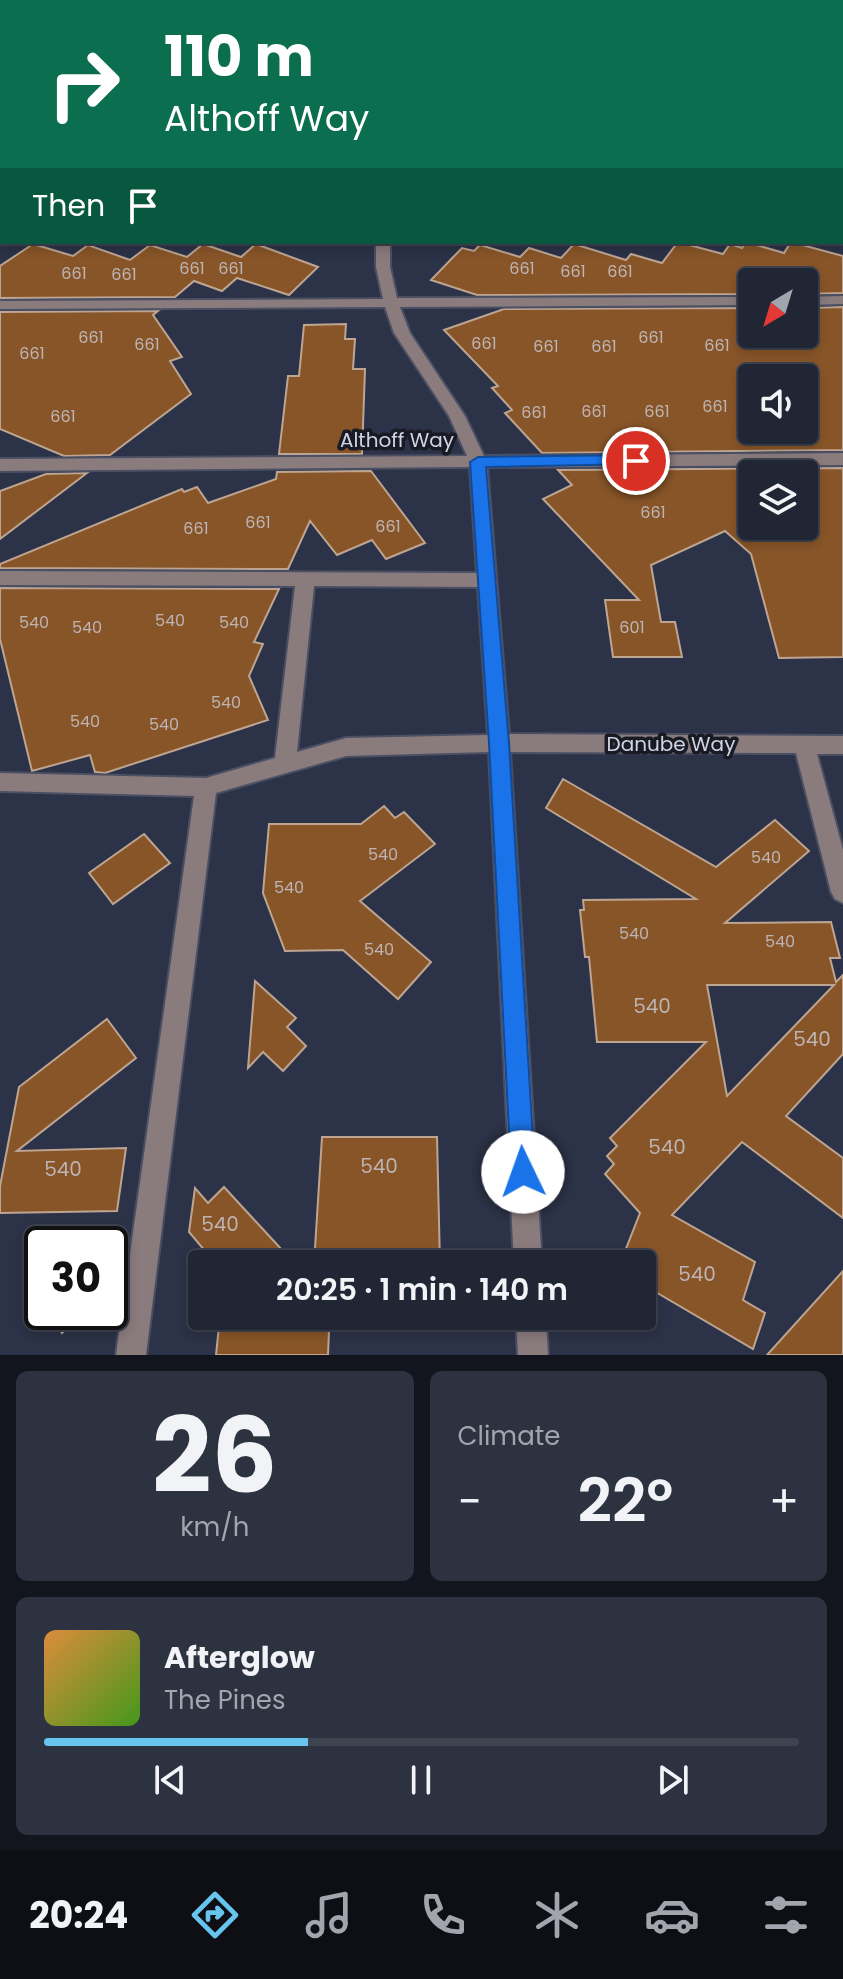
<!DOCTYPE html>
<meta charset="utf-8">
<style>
body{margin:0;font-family:Poppins,sans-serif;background:#2d3241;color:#f1f3f6;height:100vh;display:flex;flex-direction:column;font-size:30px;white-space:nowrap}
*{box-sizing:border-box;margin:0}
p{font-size:26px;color:#a2a5ad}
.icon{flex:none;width:44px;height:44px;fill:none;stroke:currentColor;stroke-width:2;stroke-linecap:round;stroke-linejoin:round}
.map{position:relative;height:1355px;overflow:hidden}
.details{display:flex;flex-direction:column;gap:16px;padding:16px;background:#12151d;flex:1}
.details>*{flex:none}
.banner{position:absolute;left:0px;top:0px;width:844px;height:244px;box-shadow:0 4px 12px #0003,0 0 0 2px #3e4350;background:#0b6e4f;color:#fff;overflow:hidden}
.needle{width:52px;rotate:218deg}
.buttons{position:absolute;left:738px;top:268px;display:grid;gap:16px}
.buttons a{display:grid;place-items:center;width:80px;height:80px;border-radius:8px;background:#212635;box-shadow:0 4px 12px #0003,0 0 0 2px #3e4350;font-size:40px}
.speed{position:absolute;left:24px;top:1226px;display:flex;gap:16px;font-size:40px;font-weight:700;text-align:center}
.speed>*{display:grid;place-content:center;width:104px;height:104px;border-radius:50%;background:#212635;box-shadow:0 4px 12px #0003,0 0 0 2px #3e4350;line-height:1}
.speed .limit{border:4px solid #111;border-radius:12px;background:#fff;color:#111}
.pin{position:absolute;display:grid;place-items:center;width:68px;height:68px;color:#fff;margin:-34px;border:4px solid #fff;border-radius:50%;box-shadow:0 2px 8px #0007}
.me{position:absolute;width:88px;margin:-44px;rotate:357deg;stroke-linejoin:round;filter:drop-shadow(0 0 6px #0008)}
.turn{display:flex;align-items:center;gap:28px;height:168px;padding:0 32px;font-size:36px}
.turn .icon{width:104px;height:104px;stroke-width:2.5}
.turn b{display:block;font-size:56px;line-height:68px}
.then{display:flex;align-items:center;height:76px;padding:0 32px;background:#0003;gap:16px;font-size:30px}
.big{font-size:60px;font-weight:600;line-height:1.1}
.details .card{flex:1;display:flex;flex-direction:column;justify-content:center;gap:12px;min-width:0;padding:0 28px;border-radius:12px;background:#2d3241}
.details .dial{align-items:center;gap:0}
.dial b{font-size:104px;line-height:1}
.song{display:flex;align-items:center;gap:24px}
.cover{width:96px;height:96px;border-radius:12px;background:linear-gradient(135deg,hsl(30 70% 55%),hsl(100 70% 35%))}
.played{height:8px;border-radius:4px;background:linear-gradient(90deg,#66c4ef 35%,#3e4350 35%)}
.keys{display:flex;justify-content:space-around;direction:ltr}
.heat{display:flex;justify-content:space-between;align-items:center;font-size:44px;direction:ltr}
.details .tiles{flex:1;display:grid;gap:16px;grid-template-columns:1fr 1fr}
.card:last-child{grid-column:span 2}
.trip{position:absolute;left:188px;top:1250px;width:468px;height:80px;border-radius:8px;background:#212635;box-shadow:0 4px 12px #0003,0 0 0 2px #3e4350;font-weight:600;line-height:80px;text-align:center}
.dock{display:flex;height:128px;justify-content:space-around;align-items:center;background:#0d0f15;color:#a2a5ad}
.dock .icon{width:56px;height:56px}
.dock .active{color:#66c4ef}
.dock b{font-size:36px;color:#f1f3f6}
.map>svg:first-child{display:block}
.building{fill:#885528;stroke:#bda592;stroke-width:2;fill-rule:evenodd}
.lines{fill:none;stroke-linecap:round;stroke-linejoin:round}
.minor-casing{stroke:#4a4f63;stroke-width:4}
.highway-casing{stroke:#4a4f63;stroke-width:4}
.minor{fill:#8a7b7d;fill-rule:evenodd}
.highway{fill:#fee2e5;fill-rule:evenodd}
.route{fill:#1a73e8;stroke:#114b97;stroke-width:2}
.labels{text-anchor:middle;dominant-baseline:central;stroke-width:7;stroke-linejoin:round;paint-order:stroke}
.number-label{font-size:16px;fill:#beb4b4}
.street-label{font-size:20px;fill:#d0d4e2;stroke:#181a24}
.near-number-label{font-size:20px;fill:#beb4b4}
</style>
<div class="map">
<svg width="843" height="1355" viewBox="0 0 843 1355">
<rect width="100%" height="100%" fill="#2c3247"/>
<g class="building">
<path d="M678 242 723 254 730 244 742 248 746 242 784 253 791 242 843 256V293L804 294V282H752V294L477 295 431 280 462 248 474 251 480 245 520 257 529 248 561 258 574 244 626 260 631 254 662 263Z"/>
<path d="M33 244 73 256 88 245 130 260 150 245 187 257 203 244 241 257 256 244 318 267 289 295 237 278 222 291 194 281 175 297 0 298V266Z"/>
<path d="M843 307V450L542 453 505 413 512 410 492 388 498 386 444 330 504 309 752 308V334H804V308ZM752 378H804V430H752Z"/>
<path d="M158 311 153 315 182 357 170 361 191 394 110 455 64 456 0 429V312Z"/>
<path d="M346 324 345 339H355L353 369H365L362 454H279L288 376H299L304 325Z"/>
<path d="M843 468V657L779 658 751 554 725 531 651 565 661 622H675L682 657H613L605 600H639L543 499 572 485 558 470ZM752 474H804V526H752Z"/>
<path d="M371 471 425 543 386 559 372 540 337 555 310 521 288 569 0 568V564L182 489 184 492 197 487 208 503 276 479 277 472Z"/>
<path d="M87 473 0 539V491L46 474Z"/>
<path d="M0 588 279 589 254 642 263 644 249 676 268 720 105 773 95 772 90 755 32 771 0 639Z"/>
<path d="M563 779 716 867 775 820 809 851 725 923 831 922 840 958H830L836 982 843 975V1054L786 1116 843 1158V1218L742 1142 672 1215 755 1262 743 1300 765 1313 753 1349 642 1284V1264H620L640 1213 605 1174 614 1164 607 1156 617 1146 610 1138 706 1042H597L589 957H585L580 910H584L583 900 696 899 546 808ZM707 985H834L727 1096Z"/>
<path d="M384 806 395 818 404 812 435 844 360 901 431 962 398 999 343 950 285 951 263 893 269 824H361Z"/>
<path d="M144 834 170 863 113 904 89 873Z"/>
<path d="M255 981 296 1018 287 1027 306 1046 283 1071 263 1052 248 1068Z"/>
<path d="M107 1019 136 1058 17 1151 126 1148 117 1211 0 1213V1186L19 1087Z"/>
<path d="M322 1137H437L440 1264H314Z"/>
<path d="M224 1187 295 1264H216L189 1232 195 1188 208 1203Z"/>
<path d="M843 1271V1355H767Z"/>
<path d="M50 1312H87L62 1333Z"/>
<path d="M220 1316H441V1331H329L328 1355H216Z"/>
</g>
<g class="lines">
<defs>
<g id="minor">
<path d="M326 0H420L325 2Z"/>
<path d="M686 0H696L697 2H687Z"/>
<path d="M376 242H390V267L397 298 752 297V305L400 307 410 333 465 416 484 456 843 453V465L487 467 509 734 843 736V754H817L843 850V903L835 899 831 892 796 753 510 752 542 1264H514L489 752 346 756 216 793 146 1355H116L194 796 0 791V773L206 778 275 758 295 586 0 585V571L477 573 470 467 0 471V459L467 456 449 416 394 333 385 307 0 309V301L383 299 376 267ZM314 586 478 587 488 735 346 738 297 752Z"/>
<path d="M843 296V304L804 305V297Z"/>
<path d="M516 1316H546L548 1355H518Z"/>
</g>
<g id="highway">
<rect x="40" y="0" width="12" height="2"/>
<path d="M2 188V199L0 200V189Z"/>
</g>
</defs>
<use href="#minor" class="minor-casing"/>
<use href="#highway" class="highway-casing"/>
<use href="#minor" class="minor"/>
<use href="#highway" class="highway"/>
</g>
<path class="route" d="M636 455 642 457V464L486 467 509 743 535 1172 532 1181 523 1184 514 1181 511 1172 489 743 470 462 478 457Z"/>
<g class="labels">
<g class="number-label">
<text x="192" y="268">661</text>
<text x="231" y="268">661</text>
<text x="522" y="268">661</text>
<text x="573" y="271">661</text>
<text x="620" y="271">661</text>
<text x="74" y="273">661</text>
<text x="124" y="274">661</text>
<text x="91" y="337">661</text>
<text x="651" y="337">661</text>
<text x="484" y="343">661</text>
<text x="147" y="344">661</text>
<text x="717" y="345">661</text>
<text x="546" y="346">661</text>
<text x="604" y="346">661</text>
<text x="32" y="353">661</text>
<text x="715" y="406">661</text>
<text x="594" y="411">661</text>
<text x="657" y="411">661</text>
<text x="534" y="412">661</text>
<text x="63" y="416">661</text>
<text x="653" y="512">661</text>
<text x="258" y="522">661</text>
<text x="388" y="526">661</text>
<text x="196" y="528">661</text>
<text x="170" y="620">540</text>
<text x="34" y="622">540</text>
<text x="234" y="622">540</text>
<text x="87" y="627">540</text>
<text x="632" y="627">601</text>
<text x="226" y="702">540</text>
<text x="85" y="721">540</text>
<text x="164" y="724">540</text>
<text x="383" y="854">540</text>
<text x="766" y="857">540</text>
<text x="289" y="887">540</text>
<text x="634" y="933">540</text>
<text x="780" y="941">540</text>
<text x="379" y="949">540</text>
</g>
<g class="street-label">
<text x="397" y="440">Althoff Way</text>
<text x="671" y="744">Danube Way</text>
</g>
<g class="near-number-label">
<text x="652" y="1006">540</text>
<text x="812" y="1039">540</text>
<text x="667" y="1147">540</text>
<text x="379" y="1166">540</text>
<text x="63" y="1169">540</text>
<text x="220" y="1224">540</text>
<text x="697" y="1274">540</text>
</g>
</g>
</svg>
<div class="buttons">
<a><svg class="needle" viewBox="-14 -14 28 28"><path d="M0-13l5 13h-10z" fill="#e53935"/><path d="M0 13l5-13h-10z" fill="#a2a5ad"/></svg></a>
<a><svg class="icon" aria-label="sound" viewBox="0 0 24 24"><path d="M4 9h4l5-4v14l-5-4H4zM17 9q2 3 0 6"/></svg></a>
<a><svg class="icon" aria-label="layers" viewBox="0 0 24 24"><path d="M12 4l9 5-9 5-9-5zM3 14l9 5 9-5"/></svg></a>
</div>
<div class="speed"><div class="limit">30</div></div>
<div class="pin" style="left:636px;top:461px;background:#d93025"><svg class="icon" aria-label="arrive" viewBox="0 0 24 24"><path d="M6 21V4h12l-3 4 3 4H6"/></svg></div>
<svg class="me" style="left:523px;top:1172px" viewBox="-20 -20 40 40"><circle r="19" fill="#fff"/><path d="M0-13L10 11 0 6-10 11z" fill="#1a73e8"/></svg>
<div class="trip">20:25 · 1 min · 140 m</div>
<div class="banner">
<div class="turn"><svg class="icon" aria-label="right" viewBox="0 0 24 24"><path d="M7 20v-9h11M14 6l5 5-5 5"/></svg><div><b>110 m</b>Althoff Way</div></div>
<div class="then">Then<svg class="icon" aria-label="arrive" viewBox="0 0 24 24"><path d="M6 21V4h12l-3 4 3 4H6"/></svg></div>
</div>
</div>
<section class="details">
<div class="tiles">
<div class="card dial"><b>26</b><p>km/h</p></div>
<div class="card"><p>Climate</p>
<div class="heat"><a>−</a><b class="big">22°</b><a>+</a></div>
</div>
<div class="card">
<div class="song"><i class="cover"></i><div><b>Afterglow</b><p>The Pines</p></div></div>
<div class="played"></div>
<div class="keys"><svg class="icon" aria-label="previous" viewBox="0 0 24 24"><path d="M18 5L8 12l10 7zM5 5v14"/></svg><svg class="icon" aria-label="pause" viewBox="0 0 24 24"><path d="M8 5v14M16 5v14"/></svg><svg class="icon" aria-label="next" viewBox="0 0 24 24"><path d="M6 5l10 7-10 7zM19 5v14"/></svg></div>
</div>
</div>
</section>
<nav class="dock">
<b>20:24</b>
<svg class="icon active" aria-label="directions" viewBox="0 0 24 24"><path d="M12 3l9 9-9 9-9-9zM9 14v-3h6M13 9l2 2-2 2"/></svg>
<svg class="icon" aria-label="music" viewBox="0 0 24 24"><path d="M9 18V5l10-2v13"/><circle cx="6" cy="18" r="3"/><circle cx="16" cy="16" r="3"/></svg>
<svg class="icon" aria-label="phone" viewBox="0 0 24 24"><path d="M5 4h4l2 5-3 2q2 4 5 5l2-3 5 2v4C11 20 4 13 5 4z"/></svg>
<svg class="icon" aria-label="climate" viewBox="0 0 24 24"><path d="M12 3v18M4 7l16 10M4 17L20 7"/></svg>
<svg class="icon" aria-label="car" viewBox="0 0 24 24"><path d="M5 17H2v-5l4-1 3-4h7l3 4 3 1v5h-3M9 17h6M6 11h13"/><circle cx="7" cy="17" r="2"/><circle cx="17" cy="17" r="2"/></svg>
<svg class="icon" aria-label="filters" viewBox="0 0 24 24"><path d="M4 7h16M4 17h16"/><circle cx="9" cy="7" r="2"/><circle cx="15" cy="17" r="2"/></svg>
</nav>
